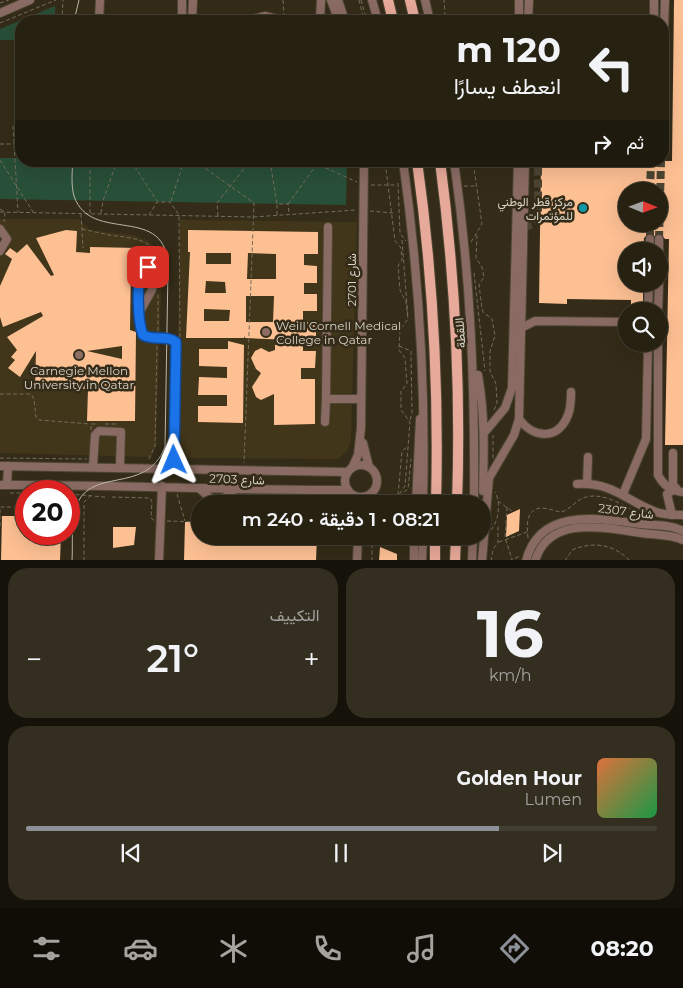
<!DOCTYPE html>
<html lang="ar">
<meta charset="utf-8">
<style>
body{margin:0;font-family:Montserrat,Vazirmatn,sans-serif;background:#332e20;color:#f1f3f6;direction:rtl;height:100vh;display:flex;flex-direction:column;font-size:19px;white-space:nowrap}
*{box-sizing:border-box;margin:0}
p{font-size:16px;color:#a4a39f}
.icon{flex:none;width:28px;height:28px;fill:none;stroke:currentColor;stroke-width:2;stroke-linecap:round;stroke-linejoin:round}
.map{position:relative;height:560px;overflow:hidden;direction:ltr}
.details{display:flex;flex-direction:column;gap:8px;padding:8px;background:#15120a;flex:1}
.details>*{flex:none}
.hud{position:absolute;left:15px;top:15px;width:654px;height:152px;border-radius:20px;box-shadow:0 5px 20px #0002,0 0 0 1px #433e32;direction:rtl;background:#272112;color:#f1f3f6;overflow:hidden}
.needle{width:32px;rotate:91deg}
.controls{position:absolute;left:618px;top:182px;display:grid;gap:10px}
.controls a{display:grid;place-items:center;width:50px;height:50px;border-radius:50%;background:#272112;box-shadow:0 5px 20px #0002,0 0 0 1px #433e32;font-size:25px}
.speed{position:absolute;left:15px;top:480px;display:flex;gap:10px;font-size:25px;font-weight:700;text-align:center}
.speed>*{display:grid;place-content:center;width:65px;height:65px;border-radius:50%;background:#272112;box-shadow:0 5px 20px #0002,0 0 0 1px #433e32;line-height:1}
.speed .limit{border:8px solid #d22;background:#fff;color:#111}
.pin{position:absolute;display:grid;place-items:center;width:42px;height:42px;color:#fff;margin:-21px;border-radius:10px;box-shadow:0 2px 8px #0006}
.me{position:absolute;width:55px;margin:-28px;rotate:359deg;stroke-linejoin:round;filter:drop-shadow(0 0 4px #0008)}
.turn{display:flex;align-items:center;gap:18px;height:105px;padding:0 25px;font-size:22px}
.turn .icon{width:65px;height:65px;stroke-width:2.5}
.turn b{display:block;font-size:35px;line-height:42px}
.then{display:flex;align-items:center;height:48px;padding:0 25px;background:#0003;gap:10px;font-size:19px}
.big{font-size:38px;font-weight:600;line-height:1.1}
.details .widget{flex:1;display:flex;flex-direction:column;justify-content:center;gap:8px;min-width:0;padding:0 18px;border-radius:20px;background:#332e20}
.details .dial{align-items:center;gap:0}
.dial b{font-size:65px;line-height:1}
.song{display:flex;align-items:center;gap:15px}
.cover{width:60px;height:60px;border-radius:8px;background:linear-gradient(135deg,hsl(20 70% 55%),hsl(140 70% 35%))}
.played{height:5px;border-radius:2px;background:linear-gradient(90deg,#8c9099 75%,#433e32 75%)}
.keys{display:flex;justify-content:space-around;direction:ltr}
.heat{display:flex;justify-content:space-between;align-items:center;font-size:28px;direction:ltr}
.details .tiles{flex:1;display:grid;gap:8px;grid-template-columns:1fr 1fr}
.widget:last-child{grid-column:span 2}
.trip{position:absolute;left:191px;top:495px;width:300px;height:50px;border-radius:25px;background:#272112;box-shadow:0 5px 20px #0002,0 0 0 1px #433e32;font-weight:600;line-height:50px;text-align:center;direction:rtl}
.tabs{display:flex;height:80px;justify-content:space-around;align-items:center;background:#100d07;color:#a4a39f}
.tabs .icon{width:35px;height:35px}
.tabs .selected{color:#8c9099}
.tabs b{font-size:22px;color:#f1f3f6}
.map>svg:first-child{display:block}
.built{fill:#41351a}
.green{fill:#284f38}
.building{fill:#fdc093;fill-rule:evenodd}
.lines{fill:none;stroke-linecap:round;stroke-linejoin:round}
.minor-tunnel{stroke:#4d4532;stroke-width:8;stroke-dasharray:8 4;stroke-linecap:butt}
.minor-casing{stroke:#4e4734;stroke-width:10}
.major-casing{stroke:#4e4734;stroke-width:12}
.path{stroke:#746d5c;stroke-width:1;stroke-dasharray:4 2.5;stroke-linecap:butt}
.minor{stroke:#8a6b63;stroke-width:8}
.major{stroke:#e7a999;stroke-width:10}
.tram{stroke:#bdb7a9;stroke-width:1}
.route-casing{stroke:#114b97;stroke-width:12}
.route{stroke:#1a73e8;stroke-width:9}
.culture-dot{fill:#0f9aa8;stroke:#342c18;stroke-width:2}
.education-dot{fill:#8d6e63;stroke:#342c18;stroke-width:2}
.labels{text-anchor:middle;dominant-baseline:central;stroke-width:5;stroke-linejoin:round;paint-order:stroke}
.poi-label{font-size:12px;fill:#d9d3c7;stroke:#342c18;text-anchor:end}
.street-label{font-size:12px;fill:#d9d3c7;stroke:#342c18}
</style>
<div class="map">
<svg width="683" height="561" viewBox="0 0 683 561">
<rect width="100%" height="100%" fill="#342c18"/>
<g class="built">
<path d="M0 219H78L90 230 132 235 147 240 154 246 162 264 156 446 150 457 0 453Z"/>
<path d="M180 220 357 222 351 442 347 451 338 459 176 458Z"/>
</g>
<g class="green">
<path d="M55 6V21H21V40H0V29Z"/>
<path d="M0 158H21V161L347 164 346 205 0 199Z"/>
</g>
<g class="building">
<path d="M674 0H683V445H665L669 239H665L661 234 654 236 648 234 644 238 643 251H626V284H643V305H631V300L567 299V304L539 303 541 161H672ZM626 191H659V224H626Z"/>
<path d="M66 230 77 231 76 252 90 253V247L139 248V265L131 264 130 330 136 332 135 421H87L88 389 35 388 36 351 20 377 8 368 15 360 11 357 17 350 7 337 43 316 41 312 3 327 0 317V286L12 259 5 254 10 248 17 253 27 244 51 276 54 275 36 238ZM122 346V359L87 351Z"/>
<path d="M188 230 318 232V254H304V265L317 266V283H304V294H317V311H303V322H316V339H303V351H316L315 368H301V379H315V424L274 425V394L261 400 256 397 252 387 261 373 256 369 251 358 255 351 261 348 269 352 275 350V345L292 340 245 338 244 336V338H186L190 252H188ZM206 253H231V264H206ZM248 253 276 254V279H247ZM206 281 225 282 226 293H205ZM246 296H274L273 322H246ZM204 309 230 310 229 321H204Z"/>
<path d="M228 341 244 345 243 423 198 422V406H227V395H198L199 377 227 378V367L199 366V349H228Z"/>
<path d="M520 509 519 531 506 537 507 515Z"/>
<path d="M2 516H26V534H61L60 561H1Z"/>
<path d="M185 522H200V536H317L316 561H184Z"/>
<path d="M113 527H136L134 545 113 548Z"/>
<path d="M380 547 397 554V561H379Z"/>
</g>
<g class="lines">
<g class="minor-tunnel">
<path d="M650 191 651 161"/>
<path d="M524 227 534 224 538 216V161"/>
<path d="M650 239V224"/>
<path d="M659 239 661 161"/>
</g>
<defs>
<g id="minor">
<path d="M331 0 339 21"/>
<path d="M338 0 345 21"/>
<path d="M372 0 378 21"/>
<path d="M425 0 430 21"/>
<path d="M0 13 30 0"/>
<path d="M99 21 100 0"/>
<path d="M182 21V0"/>
<path d="M192 21 193 0"/>
<path d="M245 21 265 16 286 21"/>
<path d="M320 21 321 0"/>
<path d="M519 21V0"/>
<path d="M528 21 529 0"/>
<path d="M654 21V0"/>
<path d="M662 84 665 0"/>
<path d="M374 161V162"/>
<path d="M403 161C419 275 426 389 423 504"/>
<path d="M454 161C471 278 475 386 474 504"/>
<path d="M355 162V161"/>
<path d="M328 227 326 399H361"/>
<path d="M0 229 7 239 0 251"/>
<path d="M649 251 650 239"/>
<path d="M659 277V239"/>
<path d="M648 311 649 284"/>
<path d="M658 311 659 284"/>
<path d="M139 313 152 290 155 273 148 267 144 268C135 278 138 323 143 335 153 341 167 335 176 342L173 467"/>
<path d="M521 328 535 321 626 322"/>
<path d="M658 344V475C663 485 672 491 683 492"/>
<path d="M478 375C485 414 484 452 483 491"/>
<path d="M519 419C533 438 558 441 568 415 571 408 571 399 571 392"/>
<path d="M325 422 326 399"/>
<path d="M484 433 505 408 512 388 518 161"/>
<path d="M363 443 369 467"/>
<circle cx="361" cy="481" r="16"/>
<path d="M0 466 348 472"/>
<path d="M93 467 95 435 99 431 121 432 120 467"/>
<path d="M352 468 358 455 361 428 364 161"/>
<path d="M577 484C613 482 626 501 656 512 665 515 674 515 683 515"/>
<path d="M587 484 588 457"/>
<path d="M0 485C116 484 232 491 348 490"/>
<path d="M7 485 8 466"/>
<path d="M200 489C214 503 221 503 235 489"/>
<path d="M673 489V453"/>
<path d="M623 494 646 439 648 344"/>
<path d="M416 504 420 419"/>
<path d="M672 515 667 494 676 488"/>
<path d="M159 561 162 486"/>
<path d="M357 561 358 536"/>
<path d="M414 561V536"/>
<path d="M422 561 423 536"/>
<path d="M472 561 473 536"/>
<path d="M482 561 489 478 514 435 519 419 525 161"/>
<path d="M526 561C540 506 600 519 641 524 655 526 670 524 683 531"/>
<path d="M535 561C549 514 606 528 641 533 655 535 670 534 683 540"/>
</g>
<g id="major">
<path d="M388 0 393 21"/>
<path d="M410 0 415 21"/>
<path d="M417 161C433 275 439 389 436 504"/>
<path d="M440 161C455 275 461 389 457 504"/>
<path d="M435 561V536"/>
<path d="M455 561 456 536"/>
</g>
</defs>
<use href="#minor" class="minor-casing"/>
<use href="#major" class="major-casing"/>
<g class="path">
<path d="M283 0 284 14"/>
<path d="M359 0 364 21"/>
<path d="M361 0 367 21"/>
<path d="M0 3 9 0"/>
<path d="M62 21 63 0"/>
<path d="M440 21 445 13 444 0"/>
<path d="M0 23 56 0"/>
<path d="M13 126 18 212"/>
<path d="M0 144H21"/>
<path d="M0 160 33 212"/>
<path d="M131 161 157 201"/>
<path d="M195 161 254 203 244 463"/>
<path d="M270 161 277 204"/>
<path d="M398 183 400 233 406 241"/>
<path d="M371 185H397"/>
<path d="M464 186H476"/>
<path d="M171 201 184 161"/>
<path d="M288 204 317 164 357 182"/>
<path d="M0 209 5 212 4 222"/>
<path d="M370 211 393 213"/>
<path d="M0 212 253 217 356 210"/>
<path d="M90 213V161"/>
<path d="M101 213 103 201 117 161"/>
<path d="M81 214 83 248"/>
<path d="M149 215 157 202H170L179 215 180 337"/>
<path d="M277 215V204H288L289 213"/>
<path d="M218 216 217 203 250 161"/>
<path d="M82 229C91 231 100 233 109 235 130 238 159 238 159 266"/>
<path d="M477 235 476 258 482 267 484 277 479 285 482 308 483 312 492 319 495 336 490 351V371L496 384 497 403 494 410"/>
<path d="M402 240 408 318"/>
<path d="M471 242 482 224 473 161"/>
<path d="M474 273 485 371"/>
<path d="M158 331V293"/>
<path d="M399 346 411 351 412 412 410 421"/>
<path d="M0 394H31L34 399 36 417 39 420 90 424"/>
<path d="M105 424H118"/>
<path d="M91 430V424H98"/>
<path d="M0 458 87 459"/>
<path d="M493 458V435"/>
<path d="M149 459 155 446 157 345"/>
<path d="M10 493H26"/>
<path d="M69 494 105 497"/>
<path d="M177 494 185 521"/>
<path d="M398 495 402 451 407 447"/>
<path d="M399 496 408 489 411 459"/>
<path d="M112 497 150 498 152 502 151 518 155 521"/>
<path d="M325 500 331 499 338 504"/>
<path d="M498 501 513 512"/>
<path d="M383 504 398 496 405 486 410 422 401 410V391L407 384 405 358 399 350 400 330 408 319 406 302 400 290 398 266 402 260 401 248 395 241 385 161"/>
<path d="M507 507 505 538 512 559"/>
<path d="M167 521 200 522"/>
<path d="M0 526V507H26"/>
<path d="M491 530C499 521 501 502 495 492"/>
<path d="M528 538C526 521 527 504 549 509 554 510 558 513 564 511 571 508 576 501 583 498 603 490 628 508 645 517H648"/>
<path d="M499 542 527 532"/>
<path d="M84 561V502L91 495"/>
<path d="M372 561V536"/>
<path d="M491 561 493 549 498 543V524"/>
<path d="M509 561 520 556"/>
<path d="M565 561 572 550C593 541 614 544 630 561"/>
</g>
<use href="#minor" class="minor"/>
<use href="#major" class="major"/>
<g class="tram">
<path d="M74 21 79 0"/>
<path d="M72 561C73 545 71 525 75 510 87 464 146 497 165 447L168 269C168 201 91 246 74 196 71 185 72 172 73 161"/>
</g>
</g>
<g class="lines">
<defs>
<path id="route" d="M148 267 144 268C135 278 138 323 143 335 153 341 167 335 176 342L174 460"/>
</defs>
<use href="#route" class="route-casing"/>
<use href="#route" class="route"/>
</g>
<circle class="culture-dot" cx="583" cy="208" r="5"/>
<g class="education-dot">
<circle cx="266" cy="332" r="5"/>
<circle cx="79" cy="355" r="5"/>
</g>
<g class="labels">
<g class="poi-label">
<text x="573" y="201">مركز قطر الوطني<tspan x="573" dy="14">للمؤتمرات</tspan></text>
<text x="276" y="325" text-anchor="start">Weill Cornell Medical<tspan x="276" dy="14">College in Qatar</tspan></text>
<text x="79" y="370" text-anchor="middle">Carnegie Mellon<tspan x="79" dy="14">University in Qatar</tspan></text>
</g>
<g class="street-label">
<text transform="translate(351 280) rotate(-90)">شارع 2701</text>
<text transform="translate(460 333) rotate(-94)">اللقطة</text>
<text transform="translate(237 479) rotate(2)">شارع 2703</text>
<text transform="translate(626 511) rotate(7)">شارع 2307</text>
</g>
</g>
</svg>
<div class="controls">
<a><svg class="needle" viewBox="-14 -14 28 28"><path d="M0-13l5 13h-10z" fill="#e53935"/><path d="M0 13l5-13h-10z" fill="#a4a39f"/></svg></a>
<a><svg class="icon" aria-label="sound" viewBox="0 0 24 24"><path d="M4 9h4l5-4v14l-5-4H4zM17 9q2 3 0 6"/></svg></a>
<a><svg class="icon" aria-label="search" viewBox="0 0 24 24"><circle cx="10" cy="10" r="6"/><path d="M15 15l6 6"/></svg></a>
</div>
<div class="speed"><div class="limit">20</div></div>
<div class="pin" style="left:148px;top:267px;background:#d93025"><svg class="icon" aria-label="arrive" viewBox="0 0 24 24"><path d="M6 21V4h12l-3 4 3 4H6"/></svg></div>
<svg class="me" style="left:174px;top:460px" viewBox="-20 -20 40 40"><path d="M0-17L14 15 0 8-14 15z" fill="#1a73e8" stroke="#fff" stroke-width="4"/></svg>
<div class="trip">08:21 · 1 دقيقة · 240 m</div>
<div class="hud">
<div class="turn"><svg class="icon" aria-label="left" viewBox="0 0 24 24"><path d="M17 20v-9H6M10 6l-5 5 5 5"/></svg><div><b>120 m</b>انعطف يسارًا</div></div>
<div class="then">ثم<svg class="icon" aria-label="right" viewBox="0 0 24 24"><path d="M7 20v-9h11M14 6l5 5-5 5"/></svg></div>
</div>
</div>
<section class="details">
<div class="tiles">
<div class="widget dial"><b>16</b><p>km/h</p></div>
<div class="widget"><p>التكييف</p>
<div class="heat"><a>−</a><b class="big">21°</b><a>+</a></div>
</div>
<div class="widget">
<div class="song"><i class="cover"></i><div><b>Golden Hour</b><p>Lumen</p></div></div>
<div class="played"></div>
<div class="keys"><svg class="icon" aria-label="previous" viewBox="0 0 24 24"><path d="M18 5L8 12l10 7zM5 5v14"/></svg><svg class="icon" aria-label="pause" viewBox="0 0 24 24"><path d="M8 5v14M16 5v14"/></svg><svg class="icon" aria-label="next" viewBox="0 0 24 24"><path d="M6 5l10 7-10 7zM19 5v14"/></svg></div>
</div>
</div>
</section>
<nav class="tabs">
<b>08:20</b>
<svg class="icon selected" aria-label="directions" viewBox="0 0 24 24"><path d="M12 3l9 9-9 9-9-9zM9 14v-3h6M13 9l2 2-2 2"/></svg>
<svg class="icon" aria-label="music" viewBox="0 0 24 24"><path d="M9 18V5l10-2v13"/><circle cx="6" cy="18" r="3"/><circle cx="16" cy="16" r="3"/></svg>
<svg class="icon" aria-label="phone" viewBox="0 0 24 24"><path d="M5 4h4l2 5-3 2q2 4 5 5l2-3 5 2v4C11 20 4 13 5 4z"/></svg>
<svg class="icon" aria-label="climate" viewBox="0 0 24 24"><path d="M12 3v18M4 7l16 10M4 17L20 7"/></svg>
<svg class="icon" aria-label="car" viewBox="0 0 24 24"><path d="M5 17H2v-5l4-1 3-4h7l3 4 3 1v5h-3M9 17h6M6 11h13"/><circle cx="7" cy="17" r="2"/><circle cx="17" cy="17" r="2"/></svg>
<svg class="icon" aria-label="filters" viewBox="0 0 24 24"><path d="M4 7h16M4 17h16"/><circle cx="9" cy="7" r="2"/><circle cx="15" cy="17" r="2"/></svg>
</nav>
